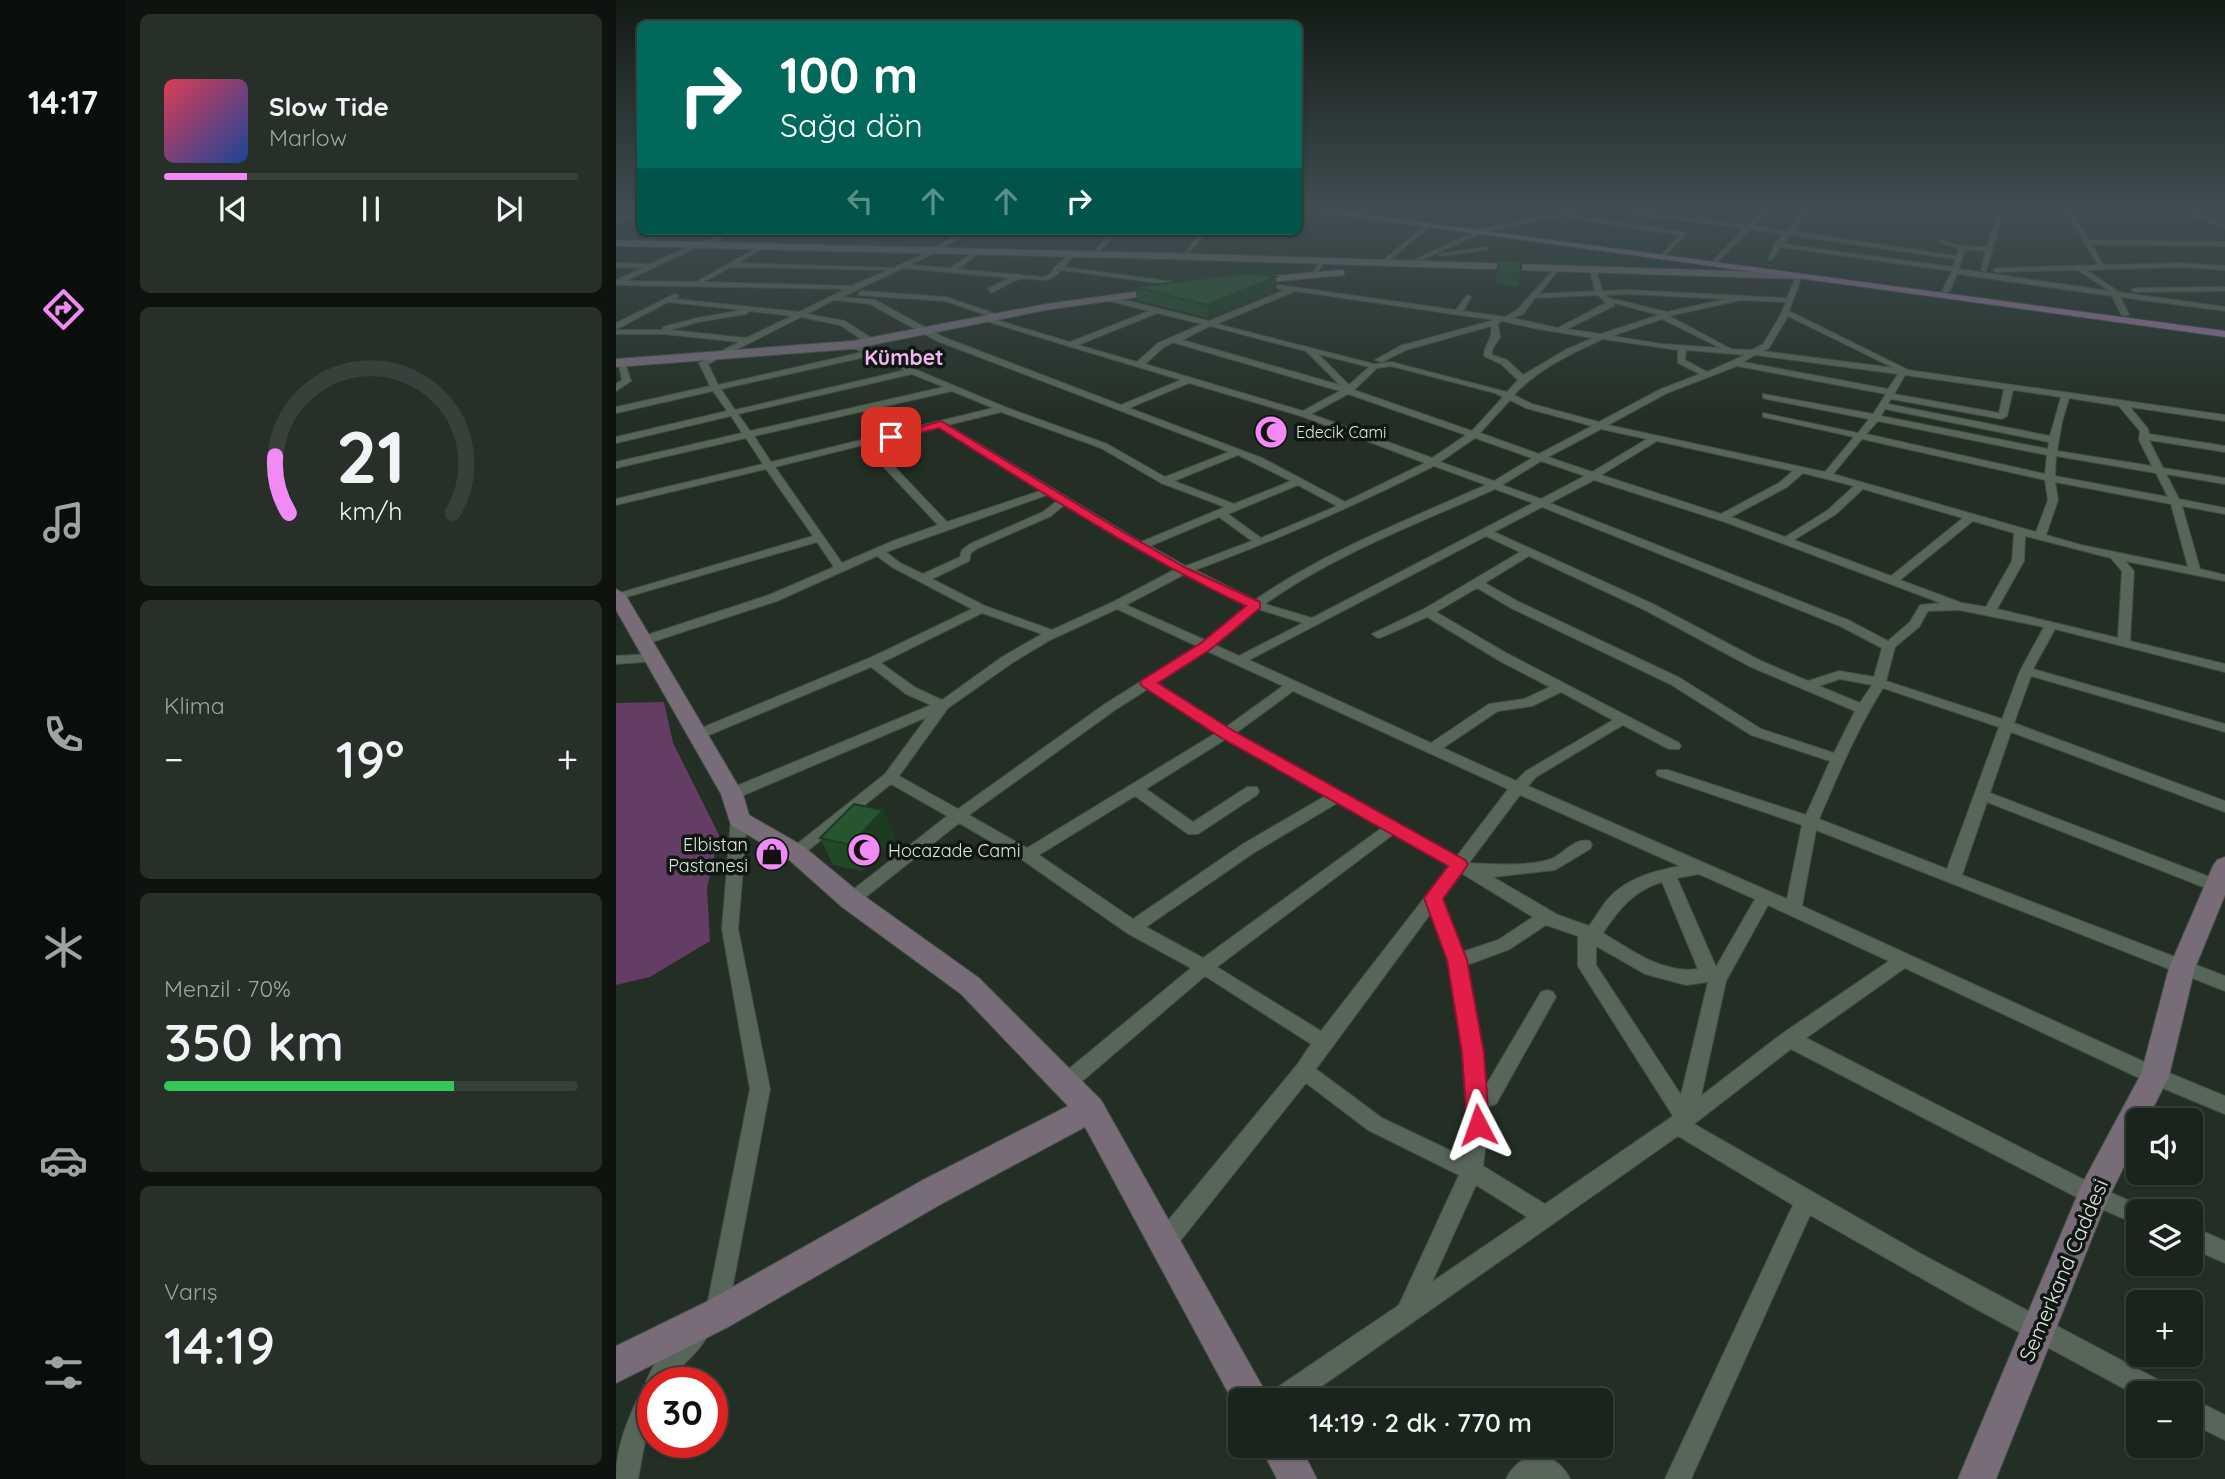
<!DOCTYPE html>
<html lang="tr">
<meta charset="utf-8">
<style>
body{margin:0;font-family:Quicksand,sans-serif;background:#272f29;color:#f1f3f6;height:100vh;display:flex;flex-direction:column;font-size:26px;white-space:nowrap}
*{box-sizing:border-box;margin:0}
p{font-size:23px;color:#9fa4a3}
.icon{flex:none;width:38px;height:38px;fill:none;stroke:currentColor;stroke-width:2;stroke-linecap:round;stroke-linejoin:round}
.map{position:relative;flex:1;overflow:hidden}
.sheet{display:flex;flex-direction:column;gap:14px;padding:14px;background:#0e130f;width:490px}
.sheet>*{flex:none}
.guide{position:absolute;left:21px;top:21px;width:665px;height:214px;border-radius:10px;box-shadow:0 2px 5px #0004,0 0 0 2px #38403b;background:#00695c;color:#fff;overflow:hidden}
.buttons{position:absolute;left:1510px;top:1108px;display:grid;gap:14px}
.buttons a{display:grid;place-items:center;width:77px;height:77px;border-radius:10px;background:#1a231c;box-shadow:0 2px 5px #0004,0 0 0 2px #38403b;font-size:35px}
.speed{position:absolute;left:21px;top:1367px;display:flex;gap:14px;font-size:35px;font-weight:700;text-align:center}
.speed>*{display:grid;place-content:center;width:91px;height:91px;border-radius:50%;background:#1a231c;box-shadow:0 2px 5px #0004,0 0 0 2px #38403b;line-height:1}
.speed .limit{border:10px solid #d22;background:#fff;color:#111}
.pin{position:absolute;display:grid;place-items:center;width:60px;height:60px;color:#fff;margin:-30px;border-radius:14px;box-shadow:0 4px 10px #0006}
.me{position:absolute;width:77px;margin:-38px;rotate:356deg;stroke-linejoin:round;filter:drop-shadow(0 0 5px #0008)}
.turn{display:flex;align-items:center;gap:24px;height:147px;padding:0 28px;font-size:32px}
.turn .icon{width:91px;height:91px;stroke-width:2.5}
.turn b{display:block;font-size:49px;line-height:60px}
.lanes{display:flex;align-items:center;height:66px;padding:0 28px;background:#0003;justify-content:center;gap:35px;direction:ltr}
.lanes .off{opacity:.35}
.big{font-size:52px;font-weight:600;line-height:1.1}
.sheet .card{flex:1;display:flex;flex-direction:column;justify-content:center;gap:10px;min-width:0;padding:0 24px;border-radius:10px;background:#272f29}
.sheet .dial{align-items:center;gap:0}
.dial svg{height:182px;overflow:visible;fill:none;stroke:#38403b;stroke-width:7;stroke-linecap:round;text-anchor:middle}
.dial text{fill:#f1f3f6;stroke:none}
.song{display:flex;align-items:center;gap:21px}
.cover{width:84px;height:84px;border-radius:10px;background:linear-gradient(135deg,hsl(350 70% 55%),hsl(220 70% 35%))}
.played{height:7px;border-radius:4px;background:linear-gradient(90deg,#f18af4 20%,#38403b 20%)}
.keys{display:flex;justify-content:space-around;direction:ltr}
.heat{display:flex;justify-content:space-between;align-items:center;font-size:38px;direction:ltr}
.charge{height:10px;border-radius:5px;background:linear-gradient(90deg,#34c759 70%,#38403b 0)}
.trip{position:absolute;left:612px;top:1388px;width:385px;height:70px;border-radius:10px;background:#1a231c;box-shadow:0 2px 5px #0004,0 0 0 2px #38403b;font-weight:600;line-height:70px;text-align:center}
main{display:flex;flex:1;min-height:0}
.menu{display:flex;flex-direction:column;width:126px;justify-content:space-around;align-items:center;background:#0a0e0b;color:#9fa4a3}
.menu .icon{width:49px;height:49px}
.menu .selected{color:#f18af4}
.menu b{font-size:32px;color:#f1f3f6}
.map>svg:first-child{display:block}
.green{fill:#643d65}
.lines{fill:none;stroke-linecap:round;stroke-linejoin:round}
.street-casing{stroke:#434d44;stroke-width:2}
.secondary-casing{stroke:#434d44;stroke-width:2}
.primary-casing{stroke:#434d44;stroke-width:2}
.street{fill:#586659;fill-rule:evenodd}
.secondary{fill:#776c78;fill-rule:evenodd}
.primary{fill:#967197;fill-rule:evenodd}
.wall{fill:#214928}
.shaded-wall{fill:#1b3c21}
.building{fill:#26552f;stroke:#1b3c21;stroke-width:2}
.route{fill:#e11d48;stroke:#92132f;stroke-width:2}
.labels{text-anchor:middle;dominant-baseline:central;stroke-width:7;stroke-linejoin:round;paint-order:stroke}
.far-poi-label{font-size:16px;fill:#dee6df;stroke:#101611;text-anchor:start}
.poi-label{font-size:18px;fill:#dee6df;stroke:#101611;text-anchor:end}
.far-district-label{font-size:21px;font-weight:bold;fill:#efb6ef;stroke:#101611}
.near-street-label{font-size:21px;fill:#dee6df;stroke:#101611}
</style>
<main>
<nav class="menu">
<b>14:17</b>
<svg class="icon selected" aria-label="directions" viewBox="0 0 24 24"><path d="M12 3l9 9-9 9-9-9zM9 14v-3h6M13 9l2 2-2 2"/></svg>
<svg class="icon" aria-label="music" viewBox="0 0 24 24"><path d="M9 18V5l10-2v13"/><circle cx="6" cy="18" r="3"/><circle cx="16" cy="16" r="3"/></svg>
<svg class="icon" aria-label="phone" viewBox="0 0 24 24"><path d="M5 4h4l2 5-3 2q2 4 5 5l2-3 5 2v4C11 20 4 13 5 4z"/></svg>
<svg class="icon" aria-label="climate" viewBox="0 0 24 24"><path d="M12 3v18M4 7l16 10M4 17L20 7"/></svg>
<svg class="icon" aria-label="car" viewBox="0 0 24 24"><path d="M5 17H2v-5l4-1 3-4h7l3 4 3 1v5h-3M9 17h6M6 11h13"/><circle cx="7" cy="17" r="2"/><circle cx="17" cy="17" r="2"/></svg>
<svg class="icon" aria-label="filters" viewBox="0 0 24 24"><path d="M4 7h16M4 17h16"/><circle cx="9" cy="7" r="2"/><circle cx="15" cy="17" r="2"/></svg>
</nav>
<section class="sheet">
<div class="card">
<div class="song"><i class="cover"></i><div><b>Slow Tide</b><p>Marlow</p></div></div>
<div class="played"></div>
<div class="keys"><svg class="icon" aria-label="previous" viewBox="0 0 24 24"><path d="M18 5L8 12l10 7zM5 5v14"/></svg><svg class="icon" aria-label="pause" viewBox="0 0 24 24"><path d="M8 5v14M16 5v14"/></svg><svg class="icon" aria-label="next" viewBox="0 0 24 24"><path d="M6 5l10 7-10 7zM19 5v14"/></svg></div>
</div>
<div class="card dial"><svg viewBox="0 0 100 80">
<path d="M14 69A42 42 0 1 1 86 69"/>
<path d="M14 69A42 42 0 0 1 8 44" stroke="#f18af4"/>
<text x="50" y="56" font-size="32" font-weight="700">21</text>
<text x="50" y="72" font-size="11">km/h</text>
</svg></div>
<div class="card"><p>Klima</p>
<div class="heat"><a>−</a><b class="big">19°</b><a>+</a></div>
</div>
<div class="card"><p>Menzil · 70%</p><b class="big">350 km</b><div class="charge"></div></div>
<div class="card"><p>Varış</p><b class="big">14:19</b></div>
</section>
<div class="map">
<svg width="1609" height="1479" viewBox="0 0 1609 1479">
<rect width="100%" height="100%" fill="#232f25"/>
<path class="green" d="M48 702 57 743 103 835 91 888 94 941 34 977 0 985V703Z"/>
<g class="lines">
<defs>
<g id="street">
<path d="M961 210H973L868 232 803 261 798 260 864 229Z"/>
<path d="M981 210H1000L1132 225 1147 210H1153L1138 226 1171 231 1187 210H1193L1177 231 1340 256 1343 249 1323 242V240L1347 246 1371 247 1382 210H1388L1370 271 1365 270 1370 251 1349 250 1343 269 1494 291 1461 270 1380 272 1377 270 1380 268 1482 265 1449 210H1455L1473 240 1609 242V246L1475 244 1488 265 1565 263 1609 266V270L1565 267 1470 270 1499 289 1502 292 1609 307V311L1504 297 1513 314 1509 316 1505 314 1496 296 1341 274 1334 291 1330 293 1326 291 1336 271 1164 247 1156 260H1152L1158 245 1168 234 1135 229 1100 263 1098 260 1129 228ZM1174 235 1339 259 1337 267 1167 244Z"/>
<path d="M1565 210H1573L1609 225V229Z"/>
<path d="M24 212V216L0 224V220Z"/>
<path d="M954 215 1068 232 1071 234 1049 256 1046 254 1063 235 952 218Z"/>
<path d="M809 225 814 226 774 260H770V258Z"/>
<path d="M48 231H56L33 242 28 241Z"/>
<path d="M119 231H128L84 246 9 281 80 282 146 245 148 248 122 263 277 268 316 250 347 231H354L320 252 294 265 334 268 361 250 363 253 342 269 426 277 433 275 439 267 456 252 459 254 448 267 574 284 572 287 445 270C428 289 419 274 401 280 392 282 384 290 375 293L372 289 394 278 287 268 226 297 259 300 327 337 505 405 565 380 363 319 370 317 454 342 533 311 489 300 492 296 593 321 669 290 640 285 642 282 840 310 851 295 855 297 847 311 889 317 901 310 940 267 943 269 923 294 979 291 974 270 977 268 980 270 986 291 1012 290 1171 298 1180 276 1183 274 1186 276 1173 311 1292 370 1609 415V421L1514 407 1532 429 1533 434 1609 446V452L1533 440 1547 468 1609 478V484L1550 474 1563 499 1609 508V514L1566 506 1584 569 1609 575V581L1509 561 1518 571 1514 641 1609 664V672L1439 629 1417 669 1609 724V732L1415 676 1398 723 1609 801V812L1395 732 1374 793 1607 882 1609 886 1607 890 1601 892 1595 890 1371 802 1346 875 1609 976V991L1200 830 1186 906 1546 1070 1609 1096V1114L1532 1082 1289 968 1190 1038 1484 1188 1530 1208 1531 1211H1522V1225L1470 1202 1175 1049 1078 1124 1307 1255 1550 1384 1553 1393H1522V1396L1351 1304 1194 1215 1075 1479H1049L1177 1205 1062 1136 686 1400H653L656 1391 783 1305 843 1175 752 1130 690 1083 557 1250 549 1253 541 1250 538 1242 541 1234 681 1065 695 1044 589 976 457 1089 450 1092 443 1089 440 1083 443 1077 575 968 511 933 405 859 343 823 241 904 235 906 229 904 227 900 229 896 331 816 275 784 185 856H173L171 852 269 774 311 717 121 798H111L109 794 111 790 315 705 290 694 255 667 86 738H76L74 735 76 732 256 657 356 609 276 567 261 556 161 601 30 644 26 645 20 641 22 638 153 595 218 567 201 542 0 600V594L197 536 150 469 0 505V499L147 464 130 438 0 468V462L126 433 115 416 0 443V437L111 411 97 391 0 413V407L94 386 83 363 123 342 48 334H0V330H47V327L81 318 127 310 52 302 3 328H0V323L59 294 63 296 59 299 183 312 230 289 0 285 1 280 26 268 0 267V263L34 264 80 244ZM115 267 272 270 236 286 87 282ZM679 291 878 320 784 346 759 360 766 362 790 350 875 326C877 341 868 343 868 356L885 364 902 380 891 392 775 362 758 364 601 324ZM1012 294 1110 299 1051 312 993 298 990 295ZM982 295 990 303 942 328 897 318 907 314 919 298ZM218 300 254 304 321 341 613 452 549 477 491 444 389 407 236 343 232 345 233 347 247 352 102 385 92 364 185 317 224 325 251 343H257V339L229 321 191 314ZM1125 300 1170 302 1164 316 1147 344 1136 350 1115 349 1053 316ZM998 303 1043 315 985 334 951 329 998 306ZM133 311 176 316 130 338 54 330 82 322 130 314ZM541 313 586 324 542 343 521 362 462 345ZM1172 316 1278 368 1147 351 1153 348ZM1046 319 1105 348 1046 344 996 336ZM886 321 922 329 977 338 951 349 907 375 891 360 876 355V350L884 337 882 324ZM594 326 690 351 724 385 566 340ZM987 339 1062 350V363L1084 374 1045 389 983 422 916 404 898 395C922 369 954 354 987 339ZM558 342 559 343 724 391 687 411 529 364 548 347ZM1070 350 1129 355 1091 372 1069 360ZM702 354 753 367 733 385ZM1139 355 1282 374 1272 389 1127 362ZM254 356 289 370 119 410 105 389ZM775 366 879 393 887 397 856 431 738 390 761 368ZM1121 366 1270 394 1257 414 1147 394V398L1150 399 1253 419 1242 433 1147 413V417L1238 437 1209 472 992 425 1051 393ZM296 374 328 387 134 431 122 414ZM1289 375 1388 389 1383 413 1278 394ZM573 383 685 416 809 463 729 502 646 458 513 408ZM1397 390 1445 397 1434 436 1272 404 1275 399 1386 419 1391 416ZM336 391 377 408 155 462 138 436ZM732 394 850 435 816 458 695 414ZM1453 398 1503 406 1524 431 1523 440 1536 466 1441 451 1446 422ZM894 400 910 408 976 426 923 454 864 433ZM1269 409 1433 442 1432 449 1265 416ZM385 412 485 448 545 483 609 507 525 542 332 425ZM1262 421 1431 455 1429 474 1250 434ZM323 427 424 491 331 522 256 443ZM985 429 1031 439 976 472 932 457ZM859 438 916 458 878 481 824 462ZM1246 439 1429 480 1432 500 1420 532 1217 474ZM1041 441 1177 471 1163 483 1105 514 985 475ZM247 445 322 525 277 541 226 563 159 467ZM622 455 675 481 618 504 558 481ZM1440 456 1540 473 1552 497 1439 476ZM925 461 969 476 925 499 886 485ZM818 466 870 485C791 520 710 551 639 600L579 570C661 540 740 505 818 466ZM1187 473 1238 486 1212 510 1169 537 1115 517 1171 487ZM978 480 1112 523 1325 603 1304 605 1294 622 1272 641 1232 620 934 503ZM1439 482 1555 504 1572 567 1465 545 1430 535 1442 500ZM682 485 721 506 645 538 612 514ZM879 489 917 503 696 618 649 604C719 554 801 524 879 489ZM1247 489 1347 518 1275 576 1178 540 1220 514ZM431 495 441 501 427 512 354 544 346 550 344 557 307 574 284 563 270 552ZM448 505 560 569 497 602 436 630 369 606 316 579 353 561 355 553 362 548 435 516ZM926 507 1224 626 1266 648 1258 677 1223 671 1192 681 1145 661 1037 604 878 532ZM603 517 636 541 570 566 534 546ZM1357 521 1398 533 1396 561 1370 607 1346 603 1284 580ZM870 536 904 552 808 609 756 634 762 638 766 637 811 617 882 660 934 687 908 699 873 704 815 743 633 660ZM1409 536 1495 558 1506 571 1502 638 1381 609 1408 561ZM913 556 1029 610 1135 667 1239 711 1218 753 1145 729 1064 678 903 602 869 583ZM569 574 632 606 589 640 510 605ZM861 588 895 608 1054 684 1135 735 1214 761 1190 815 1052 770H1042L1040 773 1042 776 1186 825 1171 899 912 786 920 777 1007 725 1053 749H1063L1065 746 1063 743 892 654 820 612ZM501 609 581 646 489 704 342 809 283 776 332 708 396 663 434 640ZM642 609 687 623 623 656 599 645ZM1343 610 1428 627 1404 671 1386 719 1270 681 1279 647 1303 627 1312 611ZM366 613 426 634 386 657 326 700 300 688 265 663ZM591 651 667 686 610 727 541 683ZM1224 679 1256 685 1244 703 1203 686ZM1267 688 1383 727 1331 869 1203 819C1222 775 1241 729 1267 688ZM532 689 600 733 411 848 353 815 499 710ZM677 691 892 789 841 856 620 733ZM945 692 997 720 910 771 900 781 827 748 882 711 916 706ZM610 739 711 795 627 844 517 919 423 855 519 796 572 834H582L641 795 643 791 641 787H631L577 822 530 789ZM904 795 1064 866C1038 871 1011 878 993 898 985 907 980 917 973 926L942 915 877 877 939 870 974 849 976 845 974 841C958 837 948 854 935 859 911 867 877 864 853 863ZM723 802 767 827 587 958 530 927 639 852ZM779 833 833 866 705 1031 601 967ZM845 873 917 917 882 940 846 952 826 899ZM1083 874 1139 899 1100 967 1061 878ZM1046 882 1082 969C1047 974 1015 950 987 933 1003 909 1017 891 1046 882ZM1152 905 1273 961 1167 1033 1085 1096 1110 981ZM815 913 832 960 848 1053 852 1125 848 1157 766 1118 700 1069ZM930 925 962 936V966L965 971 1057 1116 929 1204 867 1166 872 1125 871 1107 880 1104 940 997 937 992 931 990 925 992 869 1087 866 1053 851 965 894 949ZM980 946 1029 974 1070 985 1092 982 1065 1095 980 965ZM860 1185 911 1217 816 1282Z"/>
<path d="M463 231H502L483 252 480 250 493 234Z"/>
<path d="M527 231H592L572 254 569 252 583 235 529 234Z"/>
<path d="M870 247 872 250 825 256 822 254Z"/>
<path d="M706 259 709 261 700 275 695 276Z"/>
<path d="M1609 287V291L1519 292 1515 290 1519 288Z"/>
<path d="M245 291 330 297 383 315 376 317 329 301 242 295Z"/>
<path d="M2 361 9 363 15 381 0 391V384L6 380Z"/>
<path d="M36 654 41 655 42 658 41 661 0 664V656Z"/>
<path d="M123 814 128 815 131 819 122 929 154 1089 112 1311 109 1319 101 1322 93 1319 90 1311 134 1089 106 929 115 819 118 815Z"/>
<path d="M1575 1226 1609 1241V1263L1575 1248Z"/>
<path d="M79 1324 87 1328 91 1336C83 1354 63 1365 54 1382H37V1421L30 1436 22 1479H0C0 1444 13 1417 28 1385L31 1384 30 1382C39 1360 56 1334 79 1324Z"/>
<path d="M1575 1398 1609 1415V1440L1575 1423Z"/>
<path d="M922 1451C935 1457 948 1466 954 1479H890C896 1466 909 1457 922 1451Z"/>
</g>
<g id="secondary">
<path d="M0 240 551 253 1183 273 1188 276 1183 279 551 259 0 246Z"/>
<path d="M724 270 728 271V275L634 284 629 281 634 278Z"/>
<path d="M546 288 551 291 550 293 430 310 236 349 0 367V359L236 341 430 304Z"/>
<path d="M0 589 9 594 127 794 133 815 187 846 244 893 363 978 485 1100 654 1400H625L623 1413 469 1127 327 1203 112 1327 0 1383V1346L88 1303 305 1181 452 1106 345 994 226 907 171 858 115 825 105 794 0 610Z"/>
<path d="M1609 857V895L1579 968 1553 1076 1531 1120H1522V1138L1490 1203 1380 1479H1342L1466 1184 1525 1074 1553 968 1597 866 1601 860Z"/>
<path d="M644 1446H684L701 1479H661Z"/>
</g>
<path id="primary" d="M690 210H714L1609 331V337Z"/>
</defs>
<use href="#street" class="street-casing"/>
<use href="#secondary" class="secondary-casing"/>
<use href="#primary" class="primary-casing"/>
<use href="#street" class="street"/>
<use href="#secondary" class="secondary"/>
<use href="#primary" class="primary"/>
</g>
<g class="wall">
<path d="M884 261 906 275 902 286 880 284V272Z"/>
<path d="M519 287 661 290 593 318 521 300Z"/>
<path d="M279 836 247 871 217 865 204 838Z"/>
</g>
<g class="shaded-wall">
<path d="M906 262V275L902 286 903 273Z"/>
<path d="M660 277 661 290 593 318 591 305Z"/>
<path d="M267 810 279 836 247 871 235 845Z"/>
</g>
<g class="building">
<path d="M884 261 906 262 903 273 880 272Z"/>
<path d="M633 273 660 277 591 305 519 287Z"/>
<path d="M238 804 267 810 235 845 204 838Z"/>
</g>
<linearGradient id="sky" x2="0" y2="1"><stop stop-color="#131a14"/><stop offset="0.5" stop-color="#3f4d51"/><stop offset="1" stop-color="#3f4d51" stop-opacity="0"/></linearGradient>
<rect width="1609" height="417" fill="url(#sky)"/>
<path class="route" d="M325 421 502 529 570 568 644 602V608L595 649 542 683 616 730 849 860 852 864 849 869 827 899 851 960 868 1053 873 1125 870 1132 862 1135 854 1132 851 1125 846 1053 831 960 808 898 832 866 604 737 526 686 524 683 526 680 585 643 630 606C523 555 424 491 323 428L275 440 269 437Z"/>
<defs>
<symbol id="mosque-disc" viewBox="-11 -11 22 22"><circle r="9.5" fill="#f18af4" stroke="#101611"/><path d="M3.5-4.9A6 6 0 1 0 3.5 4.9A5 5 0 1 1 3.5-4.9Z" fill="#111"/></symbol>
<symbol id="shop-disc" viewBox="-11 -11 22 22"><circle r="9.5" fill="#f18af4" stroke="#101611"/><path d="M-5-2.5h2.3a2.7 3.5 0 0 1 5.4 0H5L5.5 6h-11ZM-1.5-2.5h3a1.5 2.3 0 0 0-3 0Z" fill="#111"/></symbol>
</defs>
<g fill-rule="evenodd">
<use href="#mosque-disc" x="636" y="413" width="38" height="38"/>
<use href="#mosque-disc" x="229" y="831" width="38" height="38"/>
<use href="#shop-disc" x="137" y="835" width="38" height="38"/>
</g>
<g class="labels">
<g class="far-poi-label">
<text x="680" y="432">Edecik Cami</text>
</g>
<g class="poi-label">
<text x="132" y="844">Elbistan<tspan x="132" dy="21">Pastanesi</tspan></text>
<text x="272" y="850" text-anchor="start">Hocazade Cami</text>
</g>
<g class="far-district-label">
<text x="288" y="357">Kümbet</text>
</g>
<g class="near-street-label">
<text transform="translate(1447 1270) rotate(-67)">Semerkand Caddesi</text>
</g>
</g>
</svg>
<div class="buttons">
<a><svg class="icon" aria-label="sound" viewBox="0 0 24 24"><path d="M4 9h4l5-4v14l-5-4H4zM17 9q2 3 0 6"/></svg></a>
<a><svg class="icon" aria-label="layers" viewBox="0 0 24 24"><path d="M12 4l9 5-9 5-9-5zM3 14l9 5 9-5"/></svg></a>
<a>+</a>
<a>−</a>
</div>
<div class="speed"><div class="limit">30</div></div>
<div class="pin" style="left:275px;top:437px;background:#d93025"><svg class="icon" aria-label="arrive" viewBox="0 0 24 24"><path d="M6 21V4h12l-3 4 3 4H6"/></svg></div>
<svg class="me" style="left:862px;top:1125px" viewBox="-20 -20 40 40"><path d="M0-17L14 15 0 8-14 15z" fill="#e11d48" stroke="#fff" stroke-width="4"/></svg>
<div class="trip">14:19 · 2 dk · 770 m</div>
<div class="guide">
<div class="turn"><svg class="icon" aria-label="right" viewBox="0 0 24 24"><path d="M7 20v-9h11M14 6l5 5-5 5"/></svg><div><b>100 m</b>Sağa dön</div></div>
<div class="lanes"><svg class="icon off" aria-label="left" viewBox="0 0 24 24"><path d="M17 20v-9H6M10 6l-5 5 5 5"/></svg><svg class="icon off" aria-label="ahead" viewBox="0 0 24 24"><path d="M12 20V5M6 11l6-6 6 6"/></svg><svg class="icon off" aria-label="ahead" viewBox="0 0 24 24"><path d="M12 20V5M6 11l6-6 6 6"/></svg><svg class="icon" aria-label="right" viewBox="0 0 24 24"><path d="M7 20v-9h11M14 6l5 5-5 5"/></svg></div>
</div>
</div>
</main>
